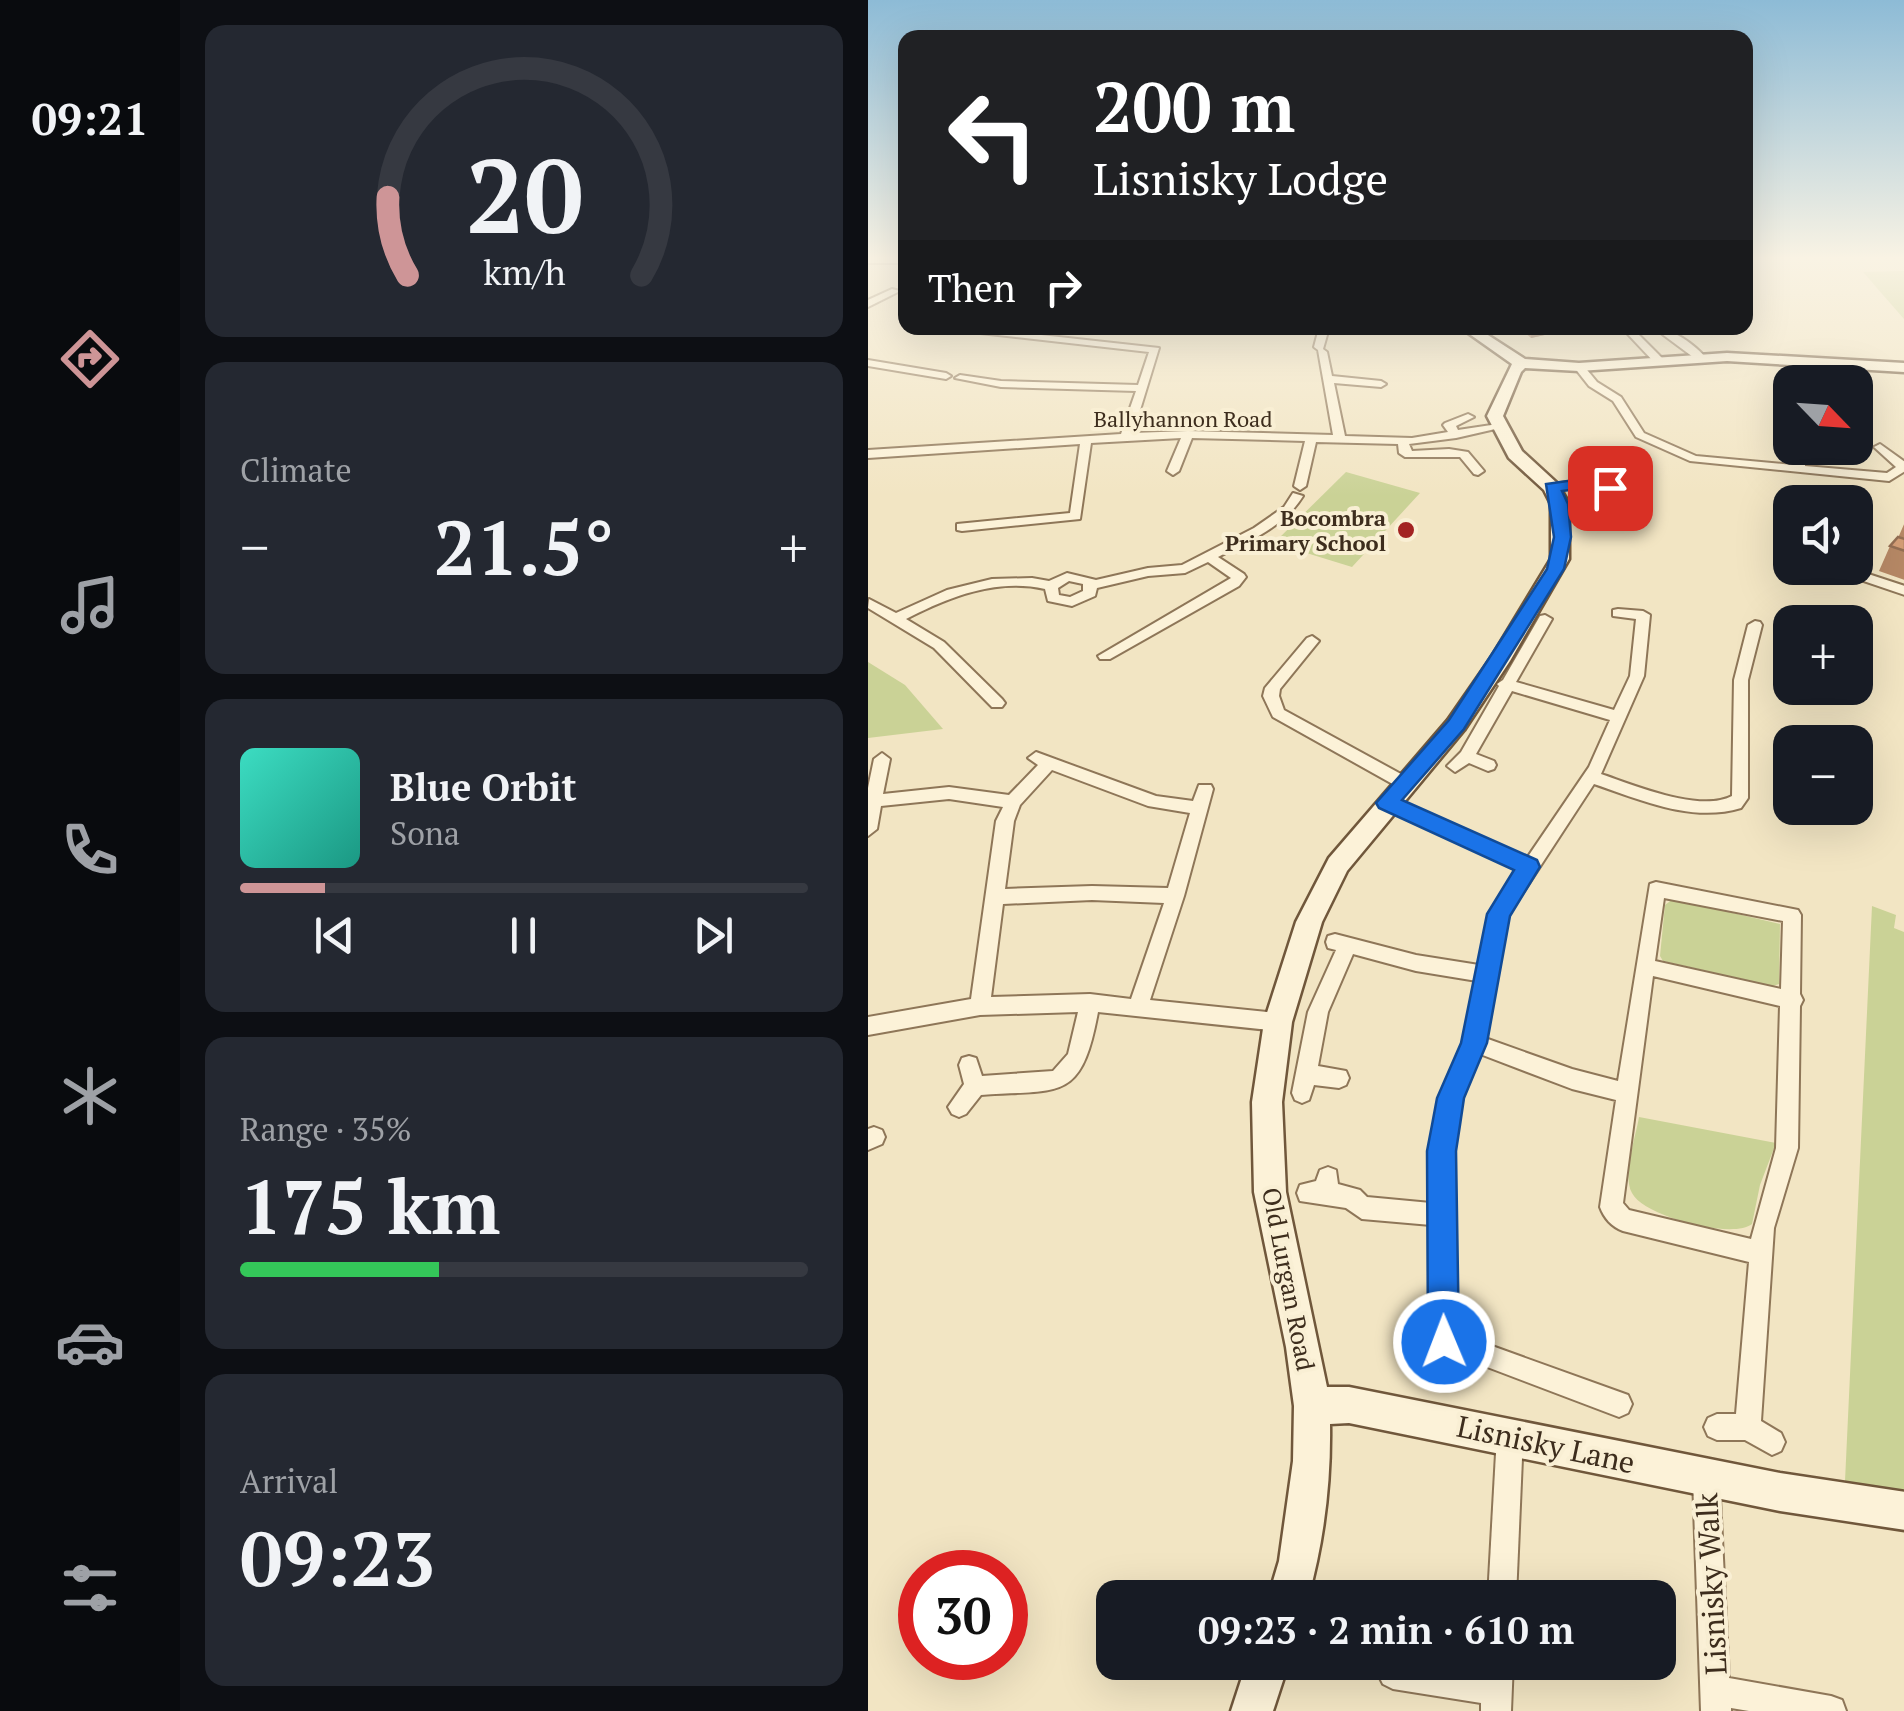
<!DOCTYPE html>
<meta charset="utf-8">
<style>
body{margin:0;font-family:"PT Serif",serif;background:#242831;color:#f1f3f6;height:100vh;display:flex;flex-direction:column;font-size:38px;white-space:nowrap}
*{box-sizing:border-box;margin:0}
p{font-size:32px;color:#9ea1a6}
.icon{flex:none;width:55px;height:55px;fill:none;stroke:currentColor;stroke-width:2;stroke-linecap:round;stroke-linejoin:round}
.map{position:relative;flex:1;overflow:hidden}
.panel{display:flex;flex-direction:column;gap:25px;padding:25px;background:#0d0f14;width:688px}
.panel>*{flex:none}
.top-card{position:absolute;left:30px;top:30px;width:855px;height:305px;border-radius:20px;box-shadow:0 10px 40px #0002;background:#202124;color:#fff;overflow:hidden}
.needle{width:65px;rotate:115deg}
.buttons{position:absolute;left:905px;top:365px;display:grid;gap:20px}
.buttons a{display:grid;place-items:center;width:100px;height:100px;border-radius:20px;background:#171b24;box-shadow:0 10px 40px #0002;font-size:50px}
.speed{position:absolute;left:30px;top:1550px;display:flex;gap:20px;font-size:50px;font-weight:700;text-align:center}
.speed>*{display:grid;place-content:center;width:130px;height:130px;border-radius:50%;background:#171b24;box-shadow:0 10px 40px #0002;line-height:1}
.speed .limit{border:15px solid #d22;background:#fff;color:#111}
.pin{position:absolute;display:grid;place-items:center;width:85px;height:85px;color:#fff;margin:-42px;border-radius:20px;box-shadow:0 5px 15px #0006}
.me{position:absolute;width:110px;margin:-55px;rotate:359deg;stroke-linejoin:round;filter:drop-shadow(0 0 8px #0008)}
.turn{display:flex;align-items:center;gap:35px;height:210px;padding:0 30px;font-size:45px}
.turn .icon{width:130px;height:130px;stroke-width:2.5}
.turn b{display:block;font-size:70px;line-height:85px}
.then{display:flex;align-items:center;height:95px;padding:0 30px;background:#0003;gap:20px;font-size:38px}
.big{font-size:75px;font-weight:700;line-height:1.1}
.panel .tile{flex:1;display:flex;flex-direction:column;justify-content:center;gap:15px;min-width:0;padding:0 35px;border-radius:20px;background:#242831}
.panel .dial{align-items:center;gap:0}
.dial svg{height:260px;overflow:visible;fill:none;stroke:#363941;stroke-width:7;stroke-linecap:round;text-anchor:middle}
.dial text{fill:#f1f3f6;stroke:none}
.song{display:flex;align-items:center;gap:30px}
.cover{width:120px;height:120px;border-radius:15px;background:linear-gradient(135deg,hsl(170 70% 55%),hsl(170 70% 35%))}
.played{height:10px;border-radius:5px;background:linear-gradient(90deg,#ce9597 15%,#363941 15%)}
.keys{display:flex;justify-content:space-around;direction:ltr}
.heat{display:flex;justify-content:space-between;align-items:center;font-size:55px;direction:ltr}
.charge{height:15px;border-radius:8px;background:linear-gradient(90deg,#34c759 35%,#363941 0)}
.trip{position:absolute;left:228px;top:1580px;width:580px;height:100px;border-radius:20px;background:#171b24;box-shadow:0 10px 40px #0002;font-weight:700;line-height:100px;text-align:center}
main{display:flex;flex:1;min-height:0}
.dock{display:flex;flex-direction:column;width:180px;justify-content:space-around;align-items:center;background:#090b0e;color:#9ea1a6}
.dock .icon{width:70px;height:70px}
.dock .selected{color:#ce9597}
.dock b{font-size:45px;color:#f1f3f6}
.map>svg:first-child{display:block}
.green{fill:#cad296}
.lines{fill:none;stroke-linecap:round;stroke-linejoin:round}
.street-casing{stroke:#8e7658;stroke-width:4}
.secondary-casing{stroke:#70573b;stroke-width:5}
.street{fill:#fcf2d8;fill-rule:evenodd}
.secondary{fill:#fcf2d8;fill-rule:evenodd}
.wall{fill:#b68865}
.shaded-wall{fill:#946f53}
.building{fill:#d49e76;stroke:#946f53;stroke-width:2.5}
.route{fill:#1a73e8;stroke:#114b97;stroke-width:2.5}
.poi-dot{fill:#a32322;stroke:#f9efd4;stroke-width:4}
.labels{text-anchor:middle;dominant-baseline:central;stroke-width:8;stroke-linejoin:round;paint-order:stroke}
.far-street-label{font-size:22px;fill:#3d2d1d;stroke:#f9efd4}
.far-poi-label{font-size:22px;font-weight:bold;fill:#3d2d1d;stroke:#f9efd4;text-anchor:end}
.street-label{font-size:25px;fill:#3d2d1d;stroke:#f9efd4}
.near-street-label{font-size:30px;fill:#3d2d1d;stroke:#f9efd4}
</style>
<main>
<nav class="dock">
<b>09:21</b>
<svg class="icon selected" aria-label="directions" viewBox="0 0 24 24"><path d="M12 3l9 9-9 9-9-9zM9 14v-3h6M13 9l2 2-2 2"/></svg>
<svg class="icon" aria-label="music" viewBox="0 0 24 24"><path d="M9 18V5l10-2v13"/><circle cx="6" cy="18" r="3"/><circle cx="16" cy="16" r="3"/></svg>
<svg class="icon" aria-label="phone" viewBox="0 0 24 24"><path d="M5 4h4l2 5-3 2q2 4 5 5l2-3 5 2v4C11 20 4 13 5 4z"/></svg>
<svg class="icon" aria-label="climate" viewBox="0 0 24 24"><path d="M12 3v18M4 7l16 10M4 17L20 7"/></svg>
<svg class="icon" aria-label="car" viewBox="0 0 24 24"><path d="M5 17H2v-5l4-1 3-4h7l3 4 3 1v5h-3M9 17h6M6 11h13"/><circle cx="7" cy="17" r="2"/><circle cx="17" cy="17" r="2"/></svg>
<svg class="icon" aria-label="filters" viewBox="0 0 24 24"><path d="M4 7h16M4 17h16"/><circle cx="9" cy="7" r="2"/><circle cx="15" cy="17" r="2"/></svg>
</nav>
<section class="panel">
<div class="tile dial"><svg viewBox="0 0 100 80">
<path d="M14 69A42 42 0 1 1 86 69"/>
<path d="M14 69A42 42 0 0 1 8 45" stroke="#ce9597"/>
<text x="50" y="56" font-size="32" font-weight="700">20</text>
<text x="50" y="72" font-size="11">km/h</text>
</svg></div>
<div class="tile"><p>Climate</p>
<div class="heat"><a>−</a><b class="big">21.5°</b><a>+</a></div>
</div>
<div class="tile">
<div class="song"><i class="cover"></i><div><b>Blue Orbit</b><p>Sona</p></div></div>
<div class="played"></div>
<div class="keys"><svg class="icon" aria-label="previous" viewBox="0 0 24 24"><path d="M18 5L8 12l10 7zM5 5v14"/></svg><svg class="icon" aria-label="pause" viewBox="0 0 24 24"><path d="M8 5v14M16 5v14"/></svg><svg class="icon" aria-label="next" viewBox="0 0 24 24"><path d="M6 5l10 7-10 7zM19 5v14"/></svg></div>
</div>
<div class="tile"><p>Range · 35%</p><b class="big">175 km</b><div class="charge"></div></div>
<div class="tile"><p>Arrival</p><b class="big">09:23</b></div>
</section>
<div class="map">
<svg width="1037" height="1711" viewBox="0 0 1037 1711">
<rect width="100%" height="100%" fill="#f2e5c3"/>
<g class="green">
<path d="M1036 271H1037L1036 319 995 272Z"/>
<path d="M478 472 552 493 484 567 406 543Z"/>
<path d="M0 662 37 685 75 729 0 738Z"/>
<path d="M805 899 912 924 911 984 905 986 795 961 792 956 797 905Z"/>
<path d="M1004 906 1028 915 1026 928 1036 932V1499L984 1491 977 1481Z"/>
<path d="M771 1117 908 1143 892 1185 884 1224C864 1240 775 1216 764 1193 754 1175 768 1136 771 1117Z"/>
</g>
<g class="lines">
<defs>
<g id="street">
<rect x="0" y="257" width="38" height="6"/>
<path d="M24 289 32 291 0 307V300Z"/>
<path d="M109 328 291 348 265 433 320 431 465 435 450 350 446 347 451 328H461L455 349 459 352 464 376 513 381 518 384 513 387 466 383 477 436 544 438 580 432 575 425 577 423 600 414 606 417 588 426 590 430 630 424 636 427 588 438 541 444 544 451 581 449 600 452 616 471 610 475 606 474 592 457H537L531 453 530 444 448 442 438 486 432 490 426 486 437 441 324 438 311 471 305 475 299 471 313 438 223 443 212 519 94 531 89 530V524L202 513 212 444 0 458V450L253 434 268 391 133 387 87 378 92 375 133 381 270 385 281 352 112 333 107 330Z"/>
<path d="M754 328H764L794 358V362H786Z"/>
<path d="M786 328C803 327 827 345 838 358L829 360Z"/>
<path d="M0 360 78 373 83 376 78 379 0 366Z"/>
<path d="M707 365H715L729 382 753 397 776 433 828 456 925 465V459L911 443 917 440 922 442V448H928L937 458V466L1019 473 1028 467 1006 447 1012 444 1037 462V471L1021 481 822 461 768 437 745 401 721 386 706 367Z"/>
<path d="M723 455 727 457 757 498V504H749L735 485 680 491 678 488 684 484 730 478 717 459Z"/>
<path d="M425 493 435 496C416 527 381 541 350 557L376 574 378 577 371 586 242 659H232L230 656 363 578 340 562 317 573 280 576 229 588 227 596 204 606 180 601 177 589C128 578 81 597 38 619L76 642 134 699 137 703 134 707H124L66 648 0 608 1 599 28 613 79 590 124 579 164 578 181 581 199 573 228 580 280 568 314 565 386 528 416 507ZM201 581 215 584V591L202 597 191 595 190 588Z"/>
<path d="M930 568H982L1037 586V595L978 575 937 572Z"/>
<path d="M750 609 775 611 782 615 776 676 733 774C766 785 832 813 864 796L866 680 880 625 887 621 892 622 894 625 880 680V798L873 808C824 823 773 800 726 784L639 917 617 1038 704 1069 750 1081 782 884 788 882 930 910 933 915 932 994 935 1000 932 1006 930 1148 906 1228 893 1421 913 1433 917 1442 913 1451 904 1455 877 1440H849L840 1436 836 1427 840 1418 849 1414H868L881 1262 755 1231C744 1227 736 1218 732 1207L748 1100 704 1089 612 1054 594 1099 584 1151 588 1333 760 1395 764 1404 760 1413 751 1417 606 1362 578 1355 551 1371 542 1368 539 1359 542 1350 564 1336 563 1225 494 1219 478 1208 432 1201 429 1193 432 1185 448 1181 452 1170 460 1167 468 1170 470 1184 492 1190 499 1197 563 1203 562 1151 572 1099 596 1043 609 981 548 971 485 954 460 1012 450 1066 478 1071 481 1078 478 1085 471 1088 446 1085 441 1100 434 1103 427 1100 424 1093 440 1012 468 950 460 948 458 942 460 936 467 934 548 955 611 965 621 915 651 870 513 807 511 803 519 797 525 799 659 858 721 767 742 720 644 691 608 754 626 761 628 765 626 769 620 771 601 763 587 772 579 766 593 752 631 686 629 684 635 680 672 616 677 615 684 619 648 682 746 710 762 676 768 619 745 616V610ZM796 898 915 921 913 989 787 961ZM785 976 912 1006 908 1148 883 1239 761 1210 755 1203Z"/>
<path d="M444 636 451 641 412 689 411 696 416 710 542 779 544 783 542 787H530L405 717 395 696 397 688 439 638Z"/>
<path d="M168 752 288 796 325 801 331 785H343L345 789 316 896 282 1000 410 1013 417 1016 420 1022 417 1028 410 1031 230 1012C213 1103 193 1089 113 1095L98 1114 91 1117 84 1114 80 1107 96 1084 91 1065 94 1058 101 1056 108 1058 114 1076 185 1071 200 1054 210 1012 112 1015 0 1035V1017L103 999 128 821 135 807 81 799 13 806 9 829 0 836V788L6 759 14 753 22 759 15 794 81 787 141 795 170 765 160 758ZM184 770 280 806 322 813 300 888 224 886 137 889 146 821 152 805ZM224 900 296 903 263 999 222 994 123 997 135 904Z"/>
<path d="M6 1127 14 1130 17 1137 14 1144 0 1150V1129Z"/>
<path d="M642 1422 651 1426 655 1435 648 1598H620L629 1435 633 1426Z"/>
<path d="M838 1465 847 1469 851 1478 861 1678 963 1696 974 1700 978 1711H881L863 1708V1711H833L825 1478 829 1469Z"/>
<path d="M517 1662H544L615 1674V1662H645L643 1711H613V1703L525 1689 515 1684 510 1674Z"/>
</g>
<g id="secondary">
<path d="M593 328H609L657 359 711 363 859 353 1037 363V372L859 361 711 371 657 368 653 372 635 416 654 451 690 484 701 504V559L642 661 596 730 479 871 454 922 424 1022 414 1102 418 1192 459 1387H481L912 1473 1037 1492V1530L912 1511 481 1423 462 1424C463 1482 456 1541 440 1598H400L411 1561 425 1461 426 1406 418 1347 386 1192 384 1102 396 1022 428 922 461 858 580 720 623 658 683 559V504L676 490 641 458 619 416 644 364Z"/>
<path d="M379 1662H421L405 1711H363Z"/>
</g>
</defs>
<use href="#street" class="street-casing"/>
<use href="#secondary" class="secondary-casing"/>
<use href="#street" class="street"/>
<use href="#secondary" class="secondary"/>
</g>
<g class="wall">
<path d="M652 328H681V334L663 338Z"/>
<path d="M1037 522V580L1011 571 1022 546 1030 538Z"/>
</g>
<path class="shaded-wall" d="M664 328H681V334L663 338Z"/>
<path class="building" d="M1030 537 1037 539V551L1022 546Z"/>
<linearGradient id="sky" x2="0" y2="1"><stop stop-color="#8dbbd6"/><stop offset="0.52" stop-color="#f9f3e4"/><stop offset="1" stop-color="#f9f3e4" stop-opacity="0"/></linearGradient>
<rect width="1037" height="496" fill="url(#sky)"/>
<path class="route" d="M735 476 748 484V491H737L731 486 694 491 700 504 703 537 696 569 596 729 534 800 669 860 672 867 642 916 619 1043 596 1098 592 1125 588 1151 591 1342 587 1354 576 1358 564 1354 560 1342 559 1151 564 1125 569 1098 593 1043 619 914 646 870 511 808 508 803 581 720 679 569 686 537 678 484Z"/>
<circle class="poi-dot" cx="538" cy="530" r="10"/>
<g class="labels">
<g class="far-street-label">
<text x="315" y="418">Ballyhannon Road</text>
</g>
<g class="far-poi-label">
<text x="518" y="517">Bocombra<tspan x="518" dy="25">Primary School</tspan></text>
</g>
<g class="street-label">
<text transform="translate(421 1279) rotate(79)">Old Lurgan Road</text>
</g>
<g class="near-street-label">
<text transform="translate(678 1444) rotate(12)">Lisnisky Lane</text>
<text transform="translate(843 1584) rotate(-93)">Lisnisky Walk</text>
</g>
</g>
</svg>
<div class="buttons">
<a><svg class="needle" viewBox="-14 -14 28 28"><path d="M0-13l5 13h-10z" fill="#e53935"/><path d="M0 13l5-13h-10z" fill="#9ea1a6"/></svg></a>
<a><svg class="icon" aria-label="sound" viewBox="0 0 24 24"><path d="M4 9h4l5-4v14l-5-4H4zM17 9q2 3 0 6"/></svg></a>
<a>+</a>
<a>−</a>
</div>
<div class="speed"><div class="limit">30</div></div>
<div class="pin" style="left:742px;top:488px;background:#d93025"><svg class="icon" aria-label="arrive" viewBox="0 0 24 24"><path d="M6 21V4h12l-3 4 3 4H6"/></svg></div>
<svg class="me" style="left:576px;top:1342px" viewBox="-20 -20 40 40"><circle r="17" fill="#1a73e8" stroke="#fff" stroke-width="3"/><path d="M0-11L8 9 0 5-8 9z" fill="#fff"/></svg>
<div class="trip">09:23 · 2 min · 610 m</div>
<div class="top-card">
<div class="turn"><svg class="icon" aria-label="left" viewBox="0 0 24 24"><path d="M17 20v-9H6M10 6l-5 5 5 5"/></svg><div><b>200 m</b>Lisnisky Lodge</div></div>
<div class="then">Then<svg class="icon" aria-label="right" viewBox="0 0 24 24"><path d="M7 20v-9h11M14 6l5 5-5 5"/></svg></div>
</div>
</div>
</main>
